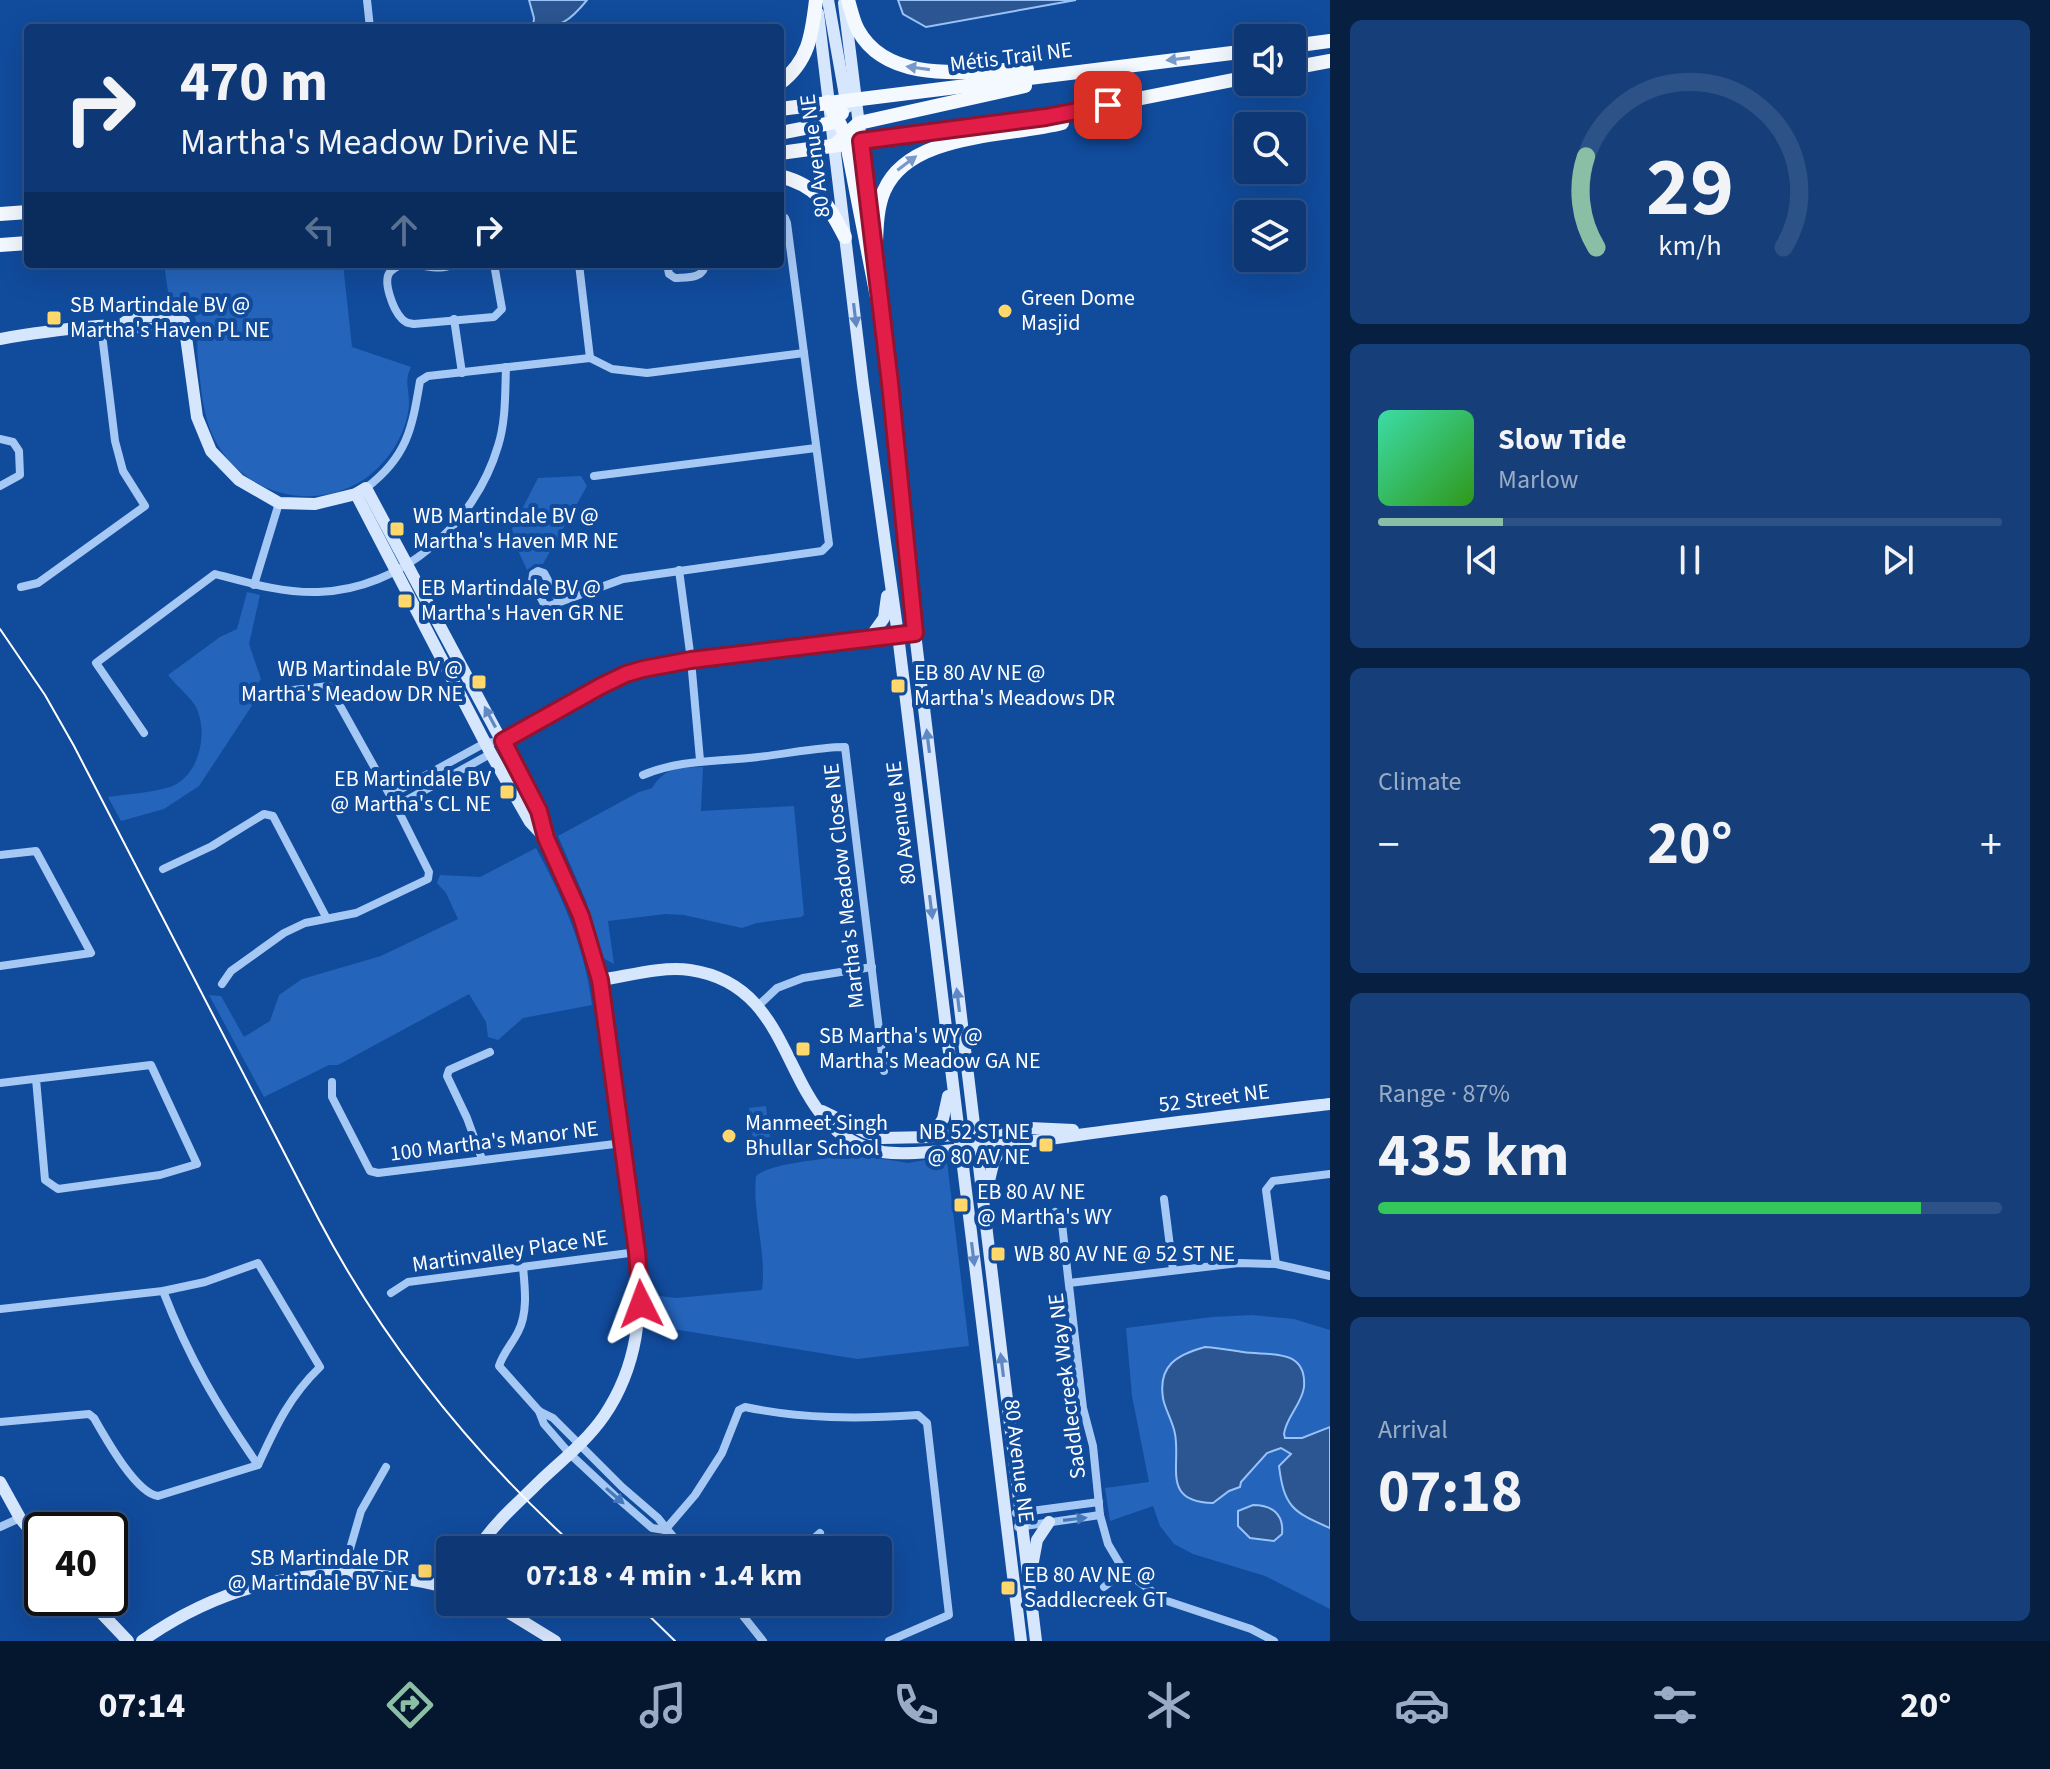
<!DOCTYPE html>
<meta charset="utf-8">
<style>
body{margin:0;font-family:"Source Sans 3",sans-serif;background:#163f7a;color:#f1f3f6;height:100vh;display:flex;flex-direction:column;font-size:30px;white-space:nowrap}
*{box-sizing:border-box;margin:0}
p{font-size:26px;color:#9aacc5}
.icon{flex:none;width:44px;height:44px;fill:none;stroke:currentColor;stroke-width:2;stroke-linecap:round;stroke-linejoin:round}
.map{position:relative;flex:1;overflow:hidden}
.panel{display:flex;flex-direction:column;gap:20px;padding:20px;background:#071f40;width:720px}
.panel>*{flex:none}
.top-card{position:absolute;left:24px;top:24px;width:760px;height:244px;border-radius:8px;box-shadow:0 8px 32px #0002,0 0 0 2px #2d5287;background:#0d3875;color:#f1f3f6;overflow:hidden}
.tools{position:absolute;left:1234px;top:24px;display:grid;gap:16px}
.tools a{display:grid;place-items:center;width:72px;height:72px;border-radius:8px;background:#0d3875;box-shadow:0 8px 32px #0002,0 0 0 2px #2d5287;font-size:40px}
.speed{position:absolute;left:24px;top:1512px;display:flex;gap:16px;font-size:40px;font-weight:700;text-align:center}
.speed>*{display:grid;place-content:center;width:104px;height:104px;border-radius:50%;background:#0d3875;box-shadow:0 8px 32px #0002,0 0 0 2px #2d5287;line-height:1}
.speed .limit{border:4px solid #111;border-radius:12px;background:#fff;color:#111}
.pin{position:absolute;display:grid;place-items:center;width:68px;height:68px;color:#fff;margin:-34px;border-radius:16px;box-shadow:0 4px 12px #0006}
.me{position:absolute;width:88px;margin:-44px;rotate:357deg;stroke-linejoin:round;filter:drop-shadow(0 0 6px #0008)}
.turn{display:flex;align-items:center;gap:28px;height:168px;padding:0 24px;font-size:36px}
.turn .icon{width:104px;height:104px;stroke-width:2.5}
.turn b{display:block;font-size:56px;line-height:68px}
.lanes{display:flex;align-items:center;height:76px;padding:0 24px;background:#0003;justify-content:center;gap:40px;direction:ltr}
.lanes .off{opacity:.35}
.big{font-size:60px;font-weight:700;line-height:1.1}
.panel .card{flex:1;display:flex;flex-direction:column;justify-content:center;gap:12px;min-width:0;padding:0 28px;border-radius:12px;background:#163f7a}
.panel .dial{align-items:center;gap:0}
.dial svg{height:208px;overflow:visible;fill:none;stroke:#2d5287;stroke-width:7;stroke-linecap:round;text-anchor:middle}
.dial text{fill:#f1f3f6;stroke:none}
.song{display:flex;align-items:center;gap:24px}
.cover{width:96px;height:96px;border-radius:12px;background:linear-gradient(135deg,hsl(160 70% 55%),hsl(110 70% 35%))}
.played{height:8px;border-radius:4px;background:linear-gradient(90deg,#8abfa5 20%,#2d5287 20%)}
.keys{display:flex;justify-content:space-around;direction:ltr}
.heat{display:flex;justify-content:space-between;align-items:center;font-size:44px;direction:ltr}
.charge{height:12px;border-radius:6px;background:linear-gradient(90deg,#34c759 87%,#2d5287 0)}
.trip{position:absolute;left:436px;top:1536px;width:456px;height:80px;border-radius:8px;background:#0d3875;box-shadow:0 8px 32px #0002,0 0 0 2px #2d5287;font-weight:700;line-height:80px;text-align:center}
.tab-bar{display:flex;height:128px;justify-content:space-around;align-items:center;background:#05162f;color:#9aacc5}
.tab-bar .icon{width:56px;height:56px}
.tab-bar .current{color:#8abfa5}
.tab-bar b{font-size:36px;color:#f1f3f6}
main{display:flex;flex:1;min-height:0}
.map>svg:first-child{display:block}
.green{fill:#2464bb}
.water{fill:#2c5692;stroke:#98c2f8;stroke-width:2}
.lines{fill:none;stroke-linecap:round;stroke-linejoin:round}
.street{stroke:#a6c8f4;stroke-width:8}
.secondary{stroke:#d6e6fd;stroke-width:12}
.primary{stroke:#f4f8ff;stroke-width:14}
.tram{stroke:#fff;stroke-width:2}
.oneway{fill:#7799c9}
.oneway2{fill:#6089c3}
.oneway3{fill:#4577bb}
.route-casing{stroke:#92132f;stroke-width:20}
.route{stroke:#e11d48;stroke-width:14}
.poi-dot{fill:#ffd76a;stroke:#114b9c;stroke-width:3}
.labels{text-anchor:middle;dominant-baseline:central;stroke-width:8;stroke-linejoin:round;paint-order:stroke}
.street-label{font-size:22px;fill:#fff;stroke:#114b9c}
.poi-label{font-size:22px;fill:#fff;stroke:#114b9c;text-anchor:start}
</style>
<main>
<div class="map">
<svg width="1330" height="1641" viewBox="0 0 1330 1641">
<rect width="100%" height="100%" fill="#114b9c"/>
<g class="green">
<path d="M164 264H343L352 347 411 367C404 381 409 388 409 402 409 418 402 435 394 448 375 477 348 494 313 496 266 499 220 467 207 420 202 401 200 380 198 360 196 346 199 331 195 317L183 306 170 305Z"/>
<path d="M581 476 587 486 543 564H535L527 570 510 533 538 478Z"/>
<path d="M247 592 260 595 249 644 261 679 252 692 255 701 199 786 164 809 121 821 108 797C128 794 150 793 170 787 199 777 209 733 196 707 190 696 176 686 168 675L220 637 237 629Z"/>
<path d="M703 767 701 811 794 806 804 915 801 917 757 923 742 928 684 915 665 914 608 921 614 964 603 958 586 901 558 836 639 792 652 788C666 766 679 768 703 767Z"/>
<path d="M536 848C563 898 585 948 592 1005L523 1018 498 1040 488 1037 486 1022 469 994 338 1065H329L264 1097 209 995 221 996 244 1037 270 1021 279 995 302 979 381 956 458 919 446 893 437 883 440 875 480 877Z"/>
<path d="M766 1106 770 1137 753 1139 749 1108Z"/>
<path d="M852 1154 908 1163 930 1159 947 1161 969 1346 857 1359 648 1325 651 1295 676 1298 762 1290C767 1252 752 1214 756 1176 772 1162 827 1160 852 1154Z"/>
<path d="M1252 1315 1294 1319 1330 1330V1609L1265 1576 1193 1554 1174 1544 1160 1526 1153 1506 1110 1521 1105 1488 1149 1482 1132 1396 1126 1328 1212 1317Z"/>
</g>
<g class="water">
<path d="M529 0H587C570 21 560 28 533 28L534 18Z"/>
<path d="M898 0H1076L926 27 903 14Z"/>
<path d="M1205 1347C1218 1348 1230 1350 1243 1352 1268 1356 1307 1347 1304 1387 1302 1404 1286 1417 1284 1434L1285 1438H1302L1330 1427V1528C1292 1512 1284 1506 1279 1466L1291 1454 1281 1448 1267 1453 1241 1482 1240 1487 1229 1491 1213 1503C1161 1502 1181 1466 1175 1434 1173 1422 1164 1407 1163 1398 1158 1366 1176 1355 1205 1347Z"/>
<path d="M1253 1505C1272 1505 1284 1514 1282 1534L1274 1541 1250 1538 1238 1526V1511Z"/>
</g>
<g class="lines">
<g class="street">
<path d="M367 0 370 28"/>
<path d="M453 264C435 275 408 255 391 271 381 280 394 311 402 319 406 323 408 323 414 324L494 317 502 309 494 264"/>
<path d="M579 264 590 358"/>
<path d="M667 264 669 274 675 278C687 277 704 279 705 264"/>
<path d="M454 319 462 373"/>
<path d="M0 439 13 442 19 451 20 475 0 486"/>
<path d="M594 476 816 448"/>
<path d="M366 488C407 457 412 429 420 381L428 376 590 358 612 369 647 373 804 353"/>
<path d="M679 570 691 660 700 760"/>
<path d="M254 585 279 503"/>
<path d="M21 587 38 583 145 506 123 471 115 441 101 326"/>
<path d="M559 601 544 573 538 571 533 574 532 581 544 604 549 606 623 579 822 551 829 544 787 223 785 218 780 217"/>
<path d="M144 733 96 663 215 574C249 583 283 593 318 592 401 590 475 524 498 446 506 421 505 393 506 367"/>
<path d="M501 743 552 712 626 674 643 669 691 660 915 633"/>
<path d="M643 775C680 759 719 762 758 757 787 754 817 747 845 747L884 1071"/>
<path d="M390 795 485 743 503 741"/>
<path d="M396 806 492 753"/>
<path d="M0 855 36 851 91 953 0 966"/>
<path d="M163 869 212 846 264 814 273 816 326 917"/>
<path d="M222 984 231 971 284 933 305 923 356 913 428 879 429 872 396 806 329 686 266 693"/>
<path d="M759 1005 777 988 803 978 872 967"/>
<path d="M332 1082V1097L370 1171 378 1173 623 1143"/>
<path d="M0 1083 151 1065 197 1164 160 1175 58 1189 45 1180 36 1079"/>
<path d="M482 1159 467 1118 447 1076 449 1070 490 1052"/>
<path d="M1164 1199 1173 1270"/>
<path d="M1055 1212 1062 1224 1083 1408 1093 1446 1100 1515 1108 1544 1124 1571 1164 1600 1251 1629 1274 1641"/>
<path d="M1276 1264 1266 1190 1273 1181 1330 1174"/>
<path d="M523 1267C525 1288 528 1313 518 1332 512 1344 503 1353 499 1366L539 1411 553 1418 622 1487 658 1518 684 1550"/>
<path d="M1069 1283 1239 1263 1276 1264 1330 1276"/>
<path d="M163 1291C189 1358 217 1406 258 1465"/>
<path d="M391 1293 408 1282 637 1252"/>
<path d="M0 1309 163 1291 205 1282 258 1263 320 1367C289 1397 276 1426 258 1465L158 1496C136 1493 106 1439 94 1418L89 1414 0 1422"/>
<path d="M539 1411 544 1424 570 1454 614 1495 652 1528 665 1530"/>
<path d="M1016 1513 1099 1502"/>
<path d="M0 1527 20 1518"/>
<path d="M1018 1527 1100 1515"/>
<path d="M665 1530 695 1495 722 1453 739 1410 745 1407C802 1419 859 1419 918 1415L927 1423 949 1615 889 1641"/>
<path d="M801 1550 820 1533"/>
<path d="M343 1573 361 1511 386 1467"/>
<path d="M1104 1587 1124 1571"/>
<path d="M732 1602 763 1641"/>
</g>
<g class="secondary">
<path d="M828 0 847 107"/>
<path d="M844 3 872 231"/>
<path d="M818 13 863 385 898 635 1021 1641"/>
<path d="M121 325C137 311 166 316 184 322L197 417 211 451 239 480 279 503 315 504 356 494 366 488 539 811 546 838 581 916 600 980 637 1252C643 1311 638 1366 604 1416 586 1442 561 1461 539 1482 517 1504 493 1524 477 1550"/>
<path d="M884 329 915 633 1036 1641"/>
<path d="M0 339C32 333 66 329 98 326 122 324 156 337 176 320"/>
<path d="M356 494 491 754 530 822 545 838"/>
<path d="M869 639 884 618 887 596"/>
<path d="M600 980C628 976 661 966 690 970 807 987 775 1132 883 1152 903 1155 925 1152 944 1151 987 1147 1029 1142 1071 1136 1157 1124 1244 1114 1330 1104"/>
<path d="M822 1111 865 1132 882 1138 931 1137 1030 1128 1073 1130"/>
<path d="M931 1137 943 1119 948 1096"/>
<path d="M986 1193 994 1160 1004 1146"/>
<path d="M0 1482 20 1518 42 1545"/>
<path d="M1032 1567 1037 1540 1049 1522"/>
<path d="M87 1598 128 1641"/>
<path d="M485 1602 506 1611 555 1641"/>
<path d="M142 1641C235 1575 340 1559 450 1588"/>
</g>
<g class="primary">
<path d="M848 0C851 10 853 21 858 30 889 87 974 70 1027 69"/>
<path d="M1292 46 1330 41"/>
<path d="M1292 68 1330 61"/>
<path d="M780 83C809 61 812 34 816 0"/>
<path d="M828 102 845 134 885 338"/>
<path d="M780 109 1248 51"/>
<path d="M780 133 831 123 842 113"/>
<path d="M835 145 859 123 1025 86"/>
<path d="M780 153 1046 117 1248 77"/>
<path d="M780 176C818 186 828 204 845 237"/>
<path d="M0 214 28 212"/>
<path d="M0 245 28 243"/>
<path d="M875 259C877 237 875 212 884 191 909 132 1008 137 1062 123"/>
</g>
<g class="tram">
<path d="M0 629 45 695 74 746 319 1220C385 1345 474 1455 579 1550"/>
<path d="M635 1602 675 1641"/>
</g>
</g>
<defs><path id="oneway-solid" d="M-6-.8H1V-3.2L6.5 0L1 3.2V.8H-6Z" transform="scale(2)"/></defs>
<g class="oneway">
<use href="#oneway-solid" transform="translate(1178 59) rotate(173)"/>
<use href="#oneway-solid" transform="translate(918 68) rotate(-172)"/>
<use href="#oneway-solid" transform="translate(907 163) rotate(-37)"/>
</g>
<g class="oneway2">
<use href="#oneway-solid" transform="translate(855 315) rotate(83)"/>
<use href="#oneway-solid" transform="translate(490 717) rotate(-118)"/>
<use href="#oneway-solid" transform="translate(928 741) rotate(-97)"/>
<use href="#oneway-solid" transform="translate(931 907) rotate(83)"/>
<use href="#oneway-solid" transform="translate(958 1000) rotate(-97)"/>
<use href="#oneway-solid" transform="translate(973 1254) rotate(83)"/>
<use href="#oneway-solid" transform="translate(1002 1365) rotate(-97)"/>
</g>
<g class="oneway3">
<use href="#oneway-solid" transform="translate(615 1496) rotate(41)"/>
<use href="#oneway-solid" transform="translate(1075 1519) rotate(-7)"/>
</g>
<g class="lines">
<defs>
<path id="route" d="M641 1304 637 1252 600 980 581 916 546 838 539 811 503 741 601 686 626 674 643 669 691 660 915 633 890 383 861 141 1046 117 1108 105"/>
</defs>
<use href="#route" class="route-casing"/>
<use href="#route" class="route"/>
</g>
<g class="poi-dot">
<circle cx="1005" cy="311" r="8"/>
<rect x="46" y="310" width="16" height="16" rx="4"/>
<rect x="389" y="521" width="16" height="16" rx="4"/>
<rect x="397" y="593" width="16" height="16" rx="4"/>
<rect x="471" y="674" width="16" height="16" rx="4"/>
<rect x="890" y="678" width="16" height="16" rx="4"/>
<rect x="499" y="784" width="16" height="16" rx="4"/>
<rect x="795" y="1041" width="16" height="16" rx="4"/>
<circle cx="729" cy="1136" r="8"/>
<rect x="1038" y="1137" width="16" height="16" rx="4"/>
<rect x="953" y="1197" width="16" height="16" rx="4"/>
<rect x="990" y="1246" width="16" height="16" rx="4"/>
<rect x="417" y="1563" width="16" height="16" rx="4"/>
<rect x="1000" y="1580" width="16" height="16" rx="4"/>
</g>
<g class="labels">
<g class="street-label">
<text transform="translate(1011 57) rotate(-7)">Métis Trail NE</text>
<text transform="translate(815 156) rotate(-97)">80 Avenue NE</text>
<text transform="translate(901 823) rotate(-97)">80 Avenue NE</text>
<text transform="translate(844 886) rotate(-96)">Martha's Meadow Close NE</text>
<text transform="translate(1214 1098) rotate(-7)">52 Street NE</text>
<text transform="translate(494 1141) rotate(-7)">100 Martha's Manor NE</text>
<text transform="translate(510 1251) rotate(-8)">Martinvalley Place NE</text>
<text transform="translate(1067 1386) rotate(-97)">Saddlecreek Way NE</text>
<text transform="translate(1019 1461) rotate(83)">80 Avenue NE</text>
</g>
<g class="poi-label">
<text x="1021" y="298">Green Dome<tspan x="1021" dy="25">Masjid</tspan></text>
<text x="70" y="305">SB Martindale BV @<tspan x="70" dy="25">Martha's Haven PL NE</tspan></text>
<text x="413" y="516">WB Martindale BV @<tspan x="413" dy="25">Martha's Haven MR NE</tspan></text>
<text x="421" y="588">EB Martindale BV @<tspan x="421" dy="25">Martha's Haven GR NE</tspan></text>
<text x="463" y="669" text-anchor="end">WB Martindale BV @<tspan x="463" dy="25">Martha's Meadow DR NE</tspan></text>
<text x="914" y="673">EB 80 AV NE @<tspan x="914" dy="25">Martha's Meadows DR</tspan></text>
<text x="491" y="779" text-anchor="end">EB Martindale BV<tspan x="491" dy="25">@ Martha's CL NE</tspan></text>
<text x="819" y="1036">SB Martha's WY @<tspan x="819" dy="25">Martha's Meadow GA NE</tspan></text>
<text x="745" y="1123">Manmeet Singh<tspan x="745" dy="25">Bhullar School</tspan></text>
<text x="1030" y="1132" text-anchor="end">NB 52 ST NE<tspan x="1030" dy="25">@ 80 AV NE</tspan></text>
<text x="977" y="1192">EB 80 AV NE<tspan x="977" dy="25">@ Martha's WY</tspan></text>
<text x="1014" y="1254">WB 80 AV NE @ 52 ST NE</text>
<text x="409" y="1558" text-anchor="end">SB Martindale DR<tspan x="409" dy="25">@ Martindale BV NE</tspan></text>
<text x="1024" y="1575">EB 80 AV NE @<tspan x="1024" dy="25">Saddlecreek GT</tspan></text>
</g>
</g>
</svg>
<div class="tools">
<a><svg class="icon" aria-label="sound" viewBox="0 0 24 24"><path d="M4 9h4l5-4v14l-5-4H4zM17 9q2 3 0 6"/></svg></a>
<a><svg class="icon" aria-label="search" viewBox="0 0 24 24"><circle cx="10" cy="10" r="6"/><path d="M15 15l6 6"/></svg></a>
<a><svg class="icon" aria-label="layers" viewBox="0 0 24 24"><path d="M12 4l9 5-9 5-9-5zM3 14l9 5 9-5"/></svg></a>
</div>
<div class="speed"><div class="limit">40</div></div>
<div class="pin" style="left:1108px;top:105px;background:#d93025"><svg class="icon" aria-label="arrive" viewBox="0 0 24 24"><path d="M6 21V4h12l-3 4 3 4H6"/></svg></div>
<svg class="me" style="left:641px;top:1304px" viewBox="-20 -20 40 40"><path d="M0-17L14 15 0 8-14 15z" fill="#e11d48" stroke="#fff" stroke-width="4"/></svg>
<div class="trip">07:18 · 4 min · 1.4 km</div>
<div class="top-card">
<div class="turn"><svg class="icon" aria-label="right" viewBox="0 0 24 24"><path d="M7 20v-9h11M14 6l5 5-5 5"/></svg><div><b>470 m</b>Martha's Meadow Drive NE</div></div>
<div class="lanes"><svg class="icon off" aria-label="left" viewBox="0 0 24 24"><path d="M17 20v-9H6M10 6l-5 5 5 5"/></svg><svg class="icon off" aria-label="ahead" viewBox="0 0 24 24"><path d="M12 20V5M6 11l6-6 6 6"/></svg><svg class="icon" aria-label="right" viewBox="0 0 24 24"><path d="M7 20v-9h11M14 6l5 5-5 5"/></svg></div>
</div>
</div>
<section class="panel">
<div class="card dial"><svg viewBox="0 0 100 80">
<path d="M14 69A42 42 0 1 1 86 69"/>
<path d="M14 69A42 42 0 0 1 10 34" stroke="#8abfa5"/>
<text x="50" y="56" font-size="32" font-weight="700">29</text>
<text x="50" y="72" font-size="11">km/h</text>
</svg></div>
<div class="card">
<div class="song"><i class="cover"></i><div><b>Slow Tide</b><p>Marlow</p></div></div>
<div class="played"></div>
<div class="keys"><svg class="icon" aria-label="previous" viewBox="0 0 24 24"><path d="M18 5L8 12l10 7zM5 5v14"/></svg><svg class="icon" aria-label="pause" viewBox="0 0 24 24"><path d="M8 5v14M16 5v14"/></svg><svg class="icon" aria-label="next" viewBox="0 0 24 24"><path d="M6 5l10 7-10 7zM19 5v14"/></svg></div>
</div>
<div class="card"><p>Climate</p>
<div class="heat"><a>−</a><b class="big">20°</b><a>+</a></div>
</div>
<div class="card"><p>Range · 87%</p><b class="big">435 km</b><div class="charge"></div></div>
<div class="card"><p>Arrival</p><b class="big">07:18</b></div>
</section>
</main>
<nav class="tab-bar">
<b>07:14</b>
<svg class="icon current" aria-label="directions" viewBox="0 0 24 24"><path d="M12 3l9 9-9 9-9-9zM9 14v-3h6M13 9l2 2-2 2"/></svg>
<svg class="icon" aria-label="music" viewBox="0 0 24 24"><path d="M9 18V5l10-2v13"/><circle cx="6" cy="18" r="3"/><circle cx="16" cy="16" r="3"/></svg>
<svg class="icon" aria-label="phone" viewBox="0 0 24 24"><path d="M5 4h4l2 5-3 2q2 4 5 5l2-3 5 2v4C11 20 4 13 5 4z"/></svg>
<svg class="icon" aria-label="climate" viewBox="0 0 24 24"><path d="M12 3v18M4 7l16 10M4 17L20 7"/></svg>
<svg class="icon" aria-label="car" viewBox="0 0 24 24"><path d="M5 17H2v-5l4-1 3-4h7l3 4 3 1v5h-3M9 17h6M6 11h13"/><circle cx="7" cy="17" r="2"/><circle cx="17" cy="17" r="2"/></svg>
<svg class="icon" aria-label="filters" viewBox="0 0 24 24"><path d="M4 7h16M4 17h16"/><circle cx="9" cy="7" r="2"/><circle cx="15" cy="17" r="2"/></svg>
<b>20°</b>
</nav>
